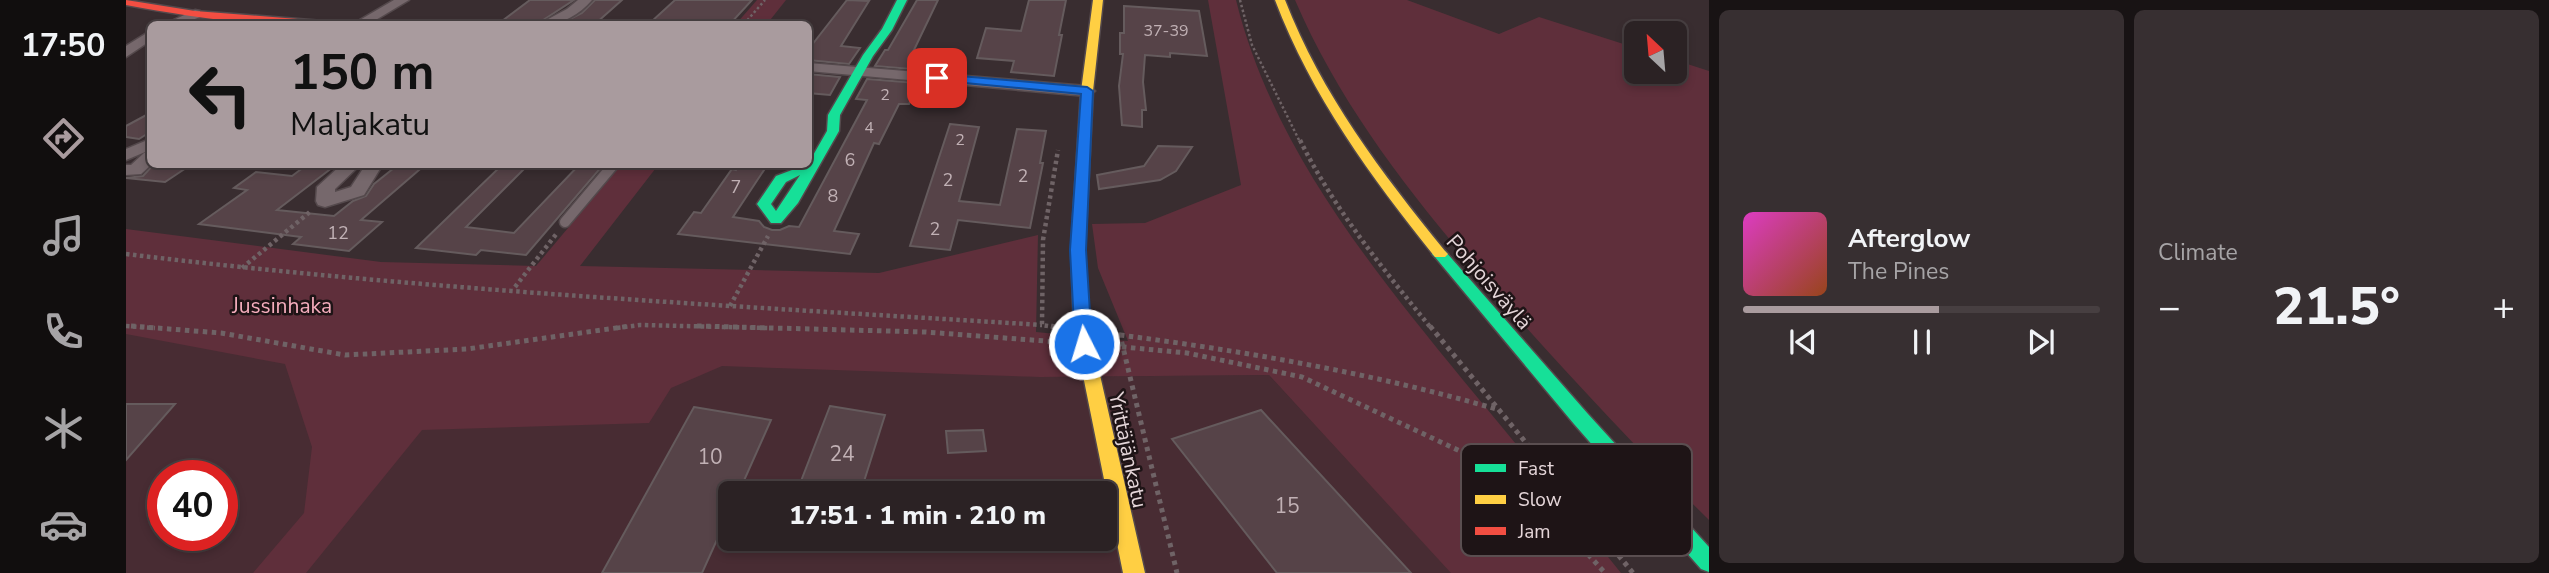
<!DOCTYPE html>
<meta charset="utf-8">
<style>
body{margin:0;font-family:"Nunito Sans",sans-serif;background:#372f31;color:#f1f3f6;height:100vh;display:flex;flex-direction:column;font-size:26px;white-space:nowrap}
*{box-sizing:border-box;margin:0}
p{font-size:23px;color:#a6a4a6}
.icon{flex:none;width:38px;height:38px;fill:none;stroke:currentColor;stroke-width:2;stroke-linecap:round;stroke-linejoin:round}
.map{position:relative;flex:1;overflow:hidden}
.side{display:flex;flex-direction:column;gap:10px;padding:10px;background:#181314;width:840px}
.side>*{flex:none}
.guide{position:absolute;left:21px;top:21px;width:665px;height:147px;border-radius:10px;box-shadow:0 4px 10px #0003,0 0 0 2px #473f41;background:#a99b9e;color:#111;overflow:hidden}
.needle{width:46px;rotate:334deg}
.tools{position:absolute;left:1498px;top:21px;display:grid;gap:14px}
.tools a{display:grid;place-items:center;width:63px;height:63px;border-radius:10px;background:#2b2224;box-shadow:0 4px 10px #0003,0 0 0 2px #473f41;font-size:35px}
.speed{position:absolute;left:21px;top:460px;display:flex;gap:14px;font-size:35px;font-weight:700;text-align:center}
.speed>*{display:grid;place-content:center;width:91px;height:91px;border-radius:50%;background:#2b2224;box-shadow:0 4px 10px #0003,0 0 0 2px #473f41;line-height:1}
.speed .limit{border:10px solid #d22;background:#fff;color:#111}
.pin{position:absolute;display:grid;place-items:center;width:60px;height:60px;color:#fff;margin:-30px;border-radius:14px;box-shadow:0 4px 10px #0006}
.me{position:absolute;width:77px;margin:-38px;rotate:355deg;stroke-linejoin:round;filter:drop-shadow(0 0 5px #0008)}
.turn{display:flex;align-items:center;gap:24px;height:147px;padding:0 28px;font-size:32px}
.turn .icon{width:91px;height:91px;stroke-width:2.5}
.turn b{display:block;font-size:49px;line-height:60px}
.big{font-size:52px;font-weight:800;line-height:1.1}
.side .widget{flex:1;display:flex;flex-direction:column;justify-content:center;gap:10px;min-width:0;padding:0 24px;border-radius:10px;background:#372f31}
.song{display:flex;align-items:center;gap:21px}
.cover{width:84px;height:84px;border-radius:10px;background:linear-gradient(135deg,hsl(310 70% 55%),hsl(20 70% 35%))}
.played{height:7px;border-radius:4px;background:linear-gradient(90deg,#a99b9e 55%,#473f41 55%)}
.keys{display:flex;justify-content:space-around;direction:ltr}
.heat{display:flex;justify-content:space-between;align-items:center;font-size:38px;direction:ltr}
.side .tiles{flex:1;display:grid;gap:10px;grid-template-columns:repeat(2,1fr)}
.trip{position:absolute;left:592px;top:481px;width:399px;height:70px;border-radius:10px;background:#2b2224;box-shadow:0 4px 10px #0003,0 0 0 2px #473f41;font-weight:800;line-height:70px;text-align:center}
main{display:flex;flex:1;min-height:0}
.tabs{display:flex;flex-direction:column;width:126px;justify-content:space-around;align-items:center;background:#110e0e;color:#a6a4a6}
.tabs .icon{width:49px;height:49px}
.tabs .active{color:#a99b9e}
.tabs b{font-size:32px;color:#f1f3f6}
.map>svg:first-child{display:block}
.built{fill:#482c33;fill-rule:evenodd}
.green{fill:#5f2f3b}
.building{fill:#564348;stroke:#655b5d;stroke-width:2}
.lines{fill:none;stroke-linecap:round;stroke-linejoin:round}
.lane-casing{stroke:#54494c;stroke-width:13}
.street-casing{stroke:#54494c;stroke-width:3}
.fast-casing{stroke:#54494c;stroke-width:3}
.slow-casing{stroke:#54494c;stroke-width:3}
.jam-casing{stroke:#54494c;stroke-width:3}
.path-far2{stroke:#6f6366;stroke-width:2.5;stroke-dasharray:2.5 2.5;stroke-linecap:butt}
.path-far1{stroke:#6f6366;stroke-width:4.5;stroke-dasharray:3.5 3.5;stroke-linecap:butt}
.path{stroke:#6f6366;stroke-width:5;stroke-dasharray:4.5 4.5;stroke-linecap:butt}
.lane{stroke:#76686c;stroke-width:10}
.street{fill:#76686c;fill-rule:evenodd}
.fast{fill:#16e098;fill-rule:evenodd}
.slow{fill:#ffcf43;fill-rule:evenodd}
.jam{fill:#f24e42;fill-rule:evenodd}
.route{fill:#1a73e8;stroke:#114b97;stroke-width:2}
.labels{text-anchor:middle;dominant-baseline:central;stroke-width:5;stroke-linejoin:round;paint-order:stroke}
.far-number-label{font-size:16px;fill:#c1b1b5}
.number-label{font-size:18px;fill:#c1b1b5}
.street-label{font-size:21px;fill:#e5d6d9;stroke:#1e1416}
.park-label{font-size:21px;fill:#f5adbd;stroke:#1e1416}
.near-number-label{font-size:21px;fill:#c1b1b5}
.key{fill:#1e1416;stroke:#5a4e50;stroke-width:2}
.key-label{font-size:19px;fill:#e5d6d9}
</style>
<main>
<nav class="tabs">
<b>17:50</b>
<svg class="icon active" aria-label="directions" viewBox="0 0 24 24"><path d="M12 3l9 9-9 9-9-9zM9 14v-3h6M13 9l2 2-2 2"/></svg>
<svg class="icon" aria-label="music" viewBox="0 0 24 24"><path d="M9 18V5l10-2v13"/><circle cx="6" cy="18" r="3"/><circle cx="16" cy="16" r="3"/></svg>
<svg class="icon" aria-label="phone" viewBox="0 0 24 24"><path d="M5 4h4l2 5-3 2q2 4 5 5l2-3 5 2v4C11 20 4 13 5 4z"/></svg>
<svg class="icon" aria-label="climate" viewBox="0 0 24 24"><path d="M12 3v18M4 7l16 10M4 17L20 7"/></svg>
<svg class="icon" aria-label="car" viewBox="0 0 24 24"><path d="M5 17H2v-5l4-1 3-4h7l3 4 3 1v5h-3M9 17h6M6 11h13"/><circle cx="7" cy="17" r="2"/><circle cx="17" cy="17" r="2"/></svg>
</nav>
<div class="map">
<svg width="1583" height="573" viewBox="0 0 1583 573">
<rect width="100%" height="100%" fill="#392d30"/>
<path class="built" d="M0 319 914 377 1143 375 1326 573H0ZM37 476H96V536H37ZM604 494H978V539H604Z"/>
<g class="green">
<path d="M631 0H660L641 24H610Z"/>
<path d="M1082 0H1110C1146 146 1244 266 1337 380 1390 444 1443 508 1495 573H1325L1143 375 914 377 596 366 545 388 523 423 296 430 180 573H127L178 513 186 447 159 364 0 334V229L255 262 410 266 495 165 533 164 454 266 753 273 912 235 910 332 1002 341 972 268 966 224 1019 223 1115 185Z"/>
<path d="M1169 0H1281L1373 34 1413 17 1510 48V72H1549V60L1583 71V520C1516 454 1453 386 1390 316 1305 220 1220 119 1169 0Z"/>
</g>
<g class="building">
<path d="M404 0H448L411 24H372Z"/>
<path d="M469 0H496L469 24H434L456 13Z"/>
<path d="M549 0H626L604 24 526 21Z"/>
<path d="M721 0 743 1 715 46 734 48 723 64 682 60V50Z"/>
<path d="M791 0H812L787 52 804 54 797 70 749 66 759 50H762Z"/>
<path d="M903 0H940L933 35H936L928 76 885 72 888 61 851 58 860 28 895 31Z"/>
<path d="M998 6 1073 11 1081 56 1044 53V57L1019 55 1017 82 1020 110H1016V127L996 125 993 86 997 54H994V33H998Z"/>
<path d="M682 74 714 77 704 95 682 93Z"/>
<path d="M741 79 791 83 783 104H773L753 144 748 143 708 231 733 234 724 254 552 234 568 212 575 213 606 169 610 170 614 164H642L607 217 633 221 638 227 646 230H654L663 226 673 227 741 100 730 99Z"/>
<path d="M24 113V132L13 139 0 137V126Z"/>
<path d="M824 124 853 127 833 201 874 205 891 129 920 131 914 163H917L904 228 832 220 824 250 784 246Z"/>
<path d="M1032 146 1066 147 1050 171 1034 180 973 189 971 175 1018 166Z"/>
<path d="M28 164H66L39 182 0 178 17 176Z"/>
<path d="M182 164H211L151 210 208 216 227 201 240 196 248 184 273 164H300L235 220 256 222 223 251 167 244 175 237 73 224 121 190 108 188 130 172 166 176Z"/>
<path d="M377 164H403L340 227 388 233 454 164H478L400 255 355 250 350 255 290 248Z"/>
<path d="M0 404H49L0 460Z"/>
<path d="M704 406 759 415 734 494H670Z"/>
<path d="M568 407 645 420 612 494H604V511L576 573H476Z"/>
<path d="M1135 410 1285 573H1151L1046 439Z"/>
<path d="M857 430 860 451 822 453 820 431Z"/>
</g>
<g class="lines">
<defs>
<path id="lane" d="M439 222 488 164"/>
<g id="street">
<path d="M268 0H283L243 24H227Z"/>
<path d="M452 0H466C452 16 434 26 413 24L441 9Z"/>
<path d="M69 10 74 11V17L56 24H39Z"/>
<path d="M24 31V41L0 57V46Z"/>
<path d="M682 63 961 86 969 91 961 96 682 71Z"/>
<path d="M24 139V150L0 160V149Z"/>
<path d="M24 152 26 164 15 174 0 175V165H5L18 153Z"/>
<path d="M216 164H235L209 189V192L225 187 240 164H257L238 195 199 207 192 205 190 201 191 187Z"/>
</g>
<g id="fast">
<path d="M771 0H781L766 30 747 56 714 115 713 131 672 203 655 223H645L631 204 650 176 682 164 701 131 702 115 737 55 756 29ZM674 175 650 211 645 204 660 182Z"/>
<path d="M1314 249 1319 251 1462 414 1583 547V572L1575 569 1448 424 1309 257 1306 254 1309 251Z"/>
</g>
<g id="slow">
<path d="M967 0H977L967 91 959 250 964 331 1019 573H997L948 331 945 250 955 91Z"/>
<path d="M1149 0H1159C1196 95 1255 172 1319 251L1322 254 1319 257H1309C1245 177 1186 97 1149 0Z"/>
</g>
<path id="jam" d="M0 0 69 11 197 21 202 24C141 30 61 16 0 5Z"/>
</defs>
<use href="#lane" class="lane-casing"/>
<use href="#street" class="street-casing"/>
<use href="#fast" class="fast-casing"/>
<use href="#slow" class="slow-casing"/>
<use href="#jam" class="jam-casing"/>
<g class="path-far2">
<path d="M1114 0 1126 45 1174 142"/>
<path d="M618 24 639 0"/>
</g>
<g class="path-far1">
<path d="M1174 140C1208 209 1257 269 1305 328"/>
<path d="M0 254C304 291 611 306 916 325"/>
<path d="M116 268 185 211"/>
<path d="M389 287 431 233"/>
<path d="M604 306 642 236"/>
<path d="M0 326 29 328"/>
<path d="M929 327 916 325 917 240 932 150"/>
<path d="M491 328 514 325 642 328"/>
</g>
<g class="path">
<path d="M5 326 95 333 219 355 341 349 504 326"/>
<path d="M571 326 799 332 933 342"/>
<path d="M925 326 929 327"/>
<path d="M1304 326 1507 573"/>
<path d="M983 334 994 335 1051 573"/>
<path d="M994 335C1118 351 1250 374 1370 409"/>
<path d="M987 346 1061 353 1176 377 1336 452 1460 552 1479 573"/>
<path d="M1429 478 1476 484"/>
</g>
<use href="#lane" class="lane"/>
<use href="#street" class="street"/>
<use href="#fast" class="fast"/>
<use href="#slow" class="slow"/>
<use href="#jam" class="jam"/>
</g>
<path class="route" d="M811 74 961 87 967 91 960 250 966 344 964 349H952L949 344 944 250 955 94 807 80V75Z"/>
<g class="labels">
<g class="far-number-label">
<text x="1040" y="31">37-39</text>
<text x="759" y="95">2</text>
<text x="743" y="128">4</text>
<text x="834" y="140">2</text>
</g>
<g class="number-label">
<text x="724" y="160">6</text>
<text x="897" y="176">2</text>
<text x="822" y="180">2</text>
<text x="610" y="187">7</text>
<text x="707" y="196">8</text>
<text x="809" y="229">2</text>
<text x="212" y="233">12</text>
</g>
<g class="street-label">
<text transform="translate(1363 282) rotate(49)">Pohjoisväylä</text>
<text transform="translate(1002 450) rotate(78)">Yrittäjänkatu</text>
</g>
<g class="park-label">
<text x="156" y="306">Jussinhaka</text>
</g>
<g class="near-number-label">
<text x="716" y="454">24</text>
<text x="584" y="457">10</text>
<text x="1161" y="506">15</text>
</g>
</g>
<rect x="1335" y="444" width="231" height="112" rx="10" class="key"/>
<rect x="1349" y="464" width="31" height="8" fill="#16e098"/>
<rect x="1349" y="495" width="31" height="9" fill="#ffcf43"/>
<rect x="1349" y="527" width="31" height="8" fill="#f24e42"/>
<g class="key-label">
<text x="1392" y="475">Fast</text>
<text x="1392" y="506">Slow</text>
<text x="1392" y="538">Jam</text>
</g>
</svg>
<div class="tools">
<a><svg class="needle" viewBox="-14 -14 28 28"><path d="M0-13l5 13h-10z" fill="#e53935"/><path d="M0 13l5-13h-10z" fill="#a6a4a6"/></svg></a>
</div>
<div class="speed"><div class="limit">40</div></div>
<div class="pin" style="left:811px;top:78px;background:#d93025"><svg class="icon" aria-label="arrive" viewBox="0 0 24 24"><path d="M6 21V4h12l-3 4 3 4H6"/></svg></div>
<svg class="me" style="left:958px;top:344px" viewBox="-20 -20 40 40"><circle r="17" fill="#1a73e8" stroke="#fff" stroke-width="3"/><path d="M0-11L8 9 0 5-8 9z" fill="#fff"/></svg>
<div class="trip">17:51 · 1 min · 210 m</div>
<div class="guide">
<div class="turn"><svg class="icon" aria-label="left" viewBox="0 0 24 24"><path d="M17 20v-9H6M10 6l-5 5 5 5"/></svg><div><b>150 m</b>Maljakatu</div></div>
</div>
</div>
<section class="side">
<div class="tiles">
<div class="widget">
<div class="song"><i class="cover"></i><div><b>Afterglow</b><p>The Pines</p></div></div>
<div class="played"></div>
<div class="keys"><svg class="icon" aria-label="previous" viewBox="0 0 24 24"><path d="M18 5L8 12l10 7zM5 5v14"/></svg><svg class="icon" aria-label="pause" viewBox="0 0 24 24"><path d="M8 5v14M16 5v14"/></svg><svg class="icon" aria-label="next" viewBox="0 0 24 24"><path d="M6 5l10 7-10 7zM19 5v14"/></svg></div>
</div>
<div class="widget"><p>Climate</p>
<div class="heat"><a>−</a><b class="big">21.5°</b><a>+</a></div>
</div>
</div>
</section>
</main>
